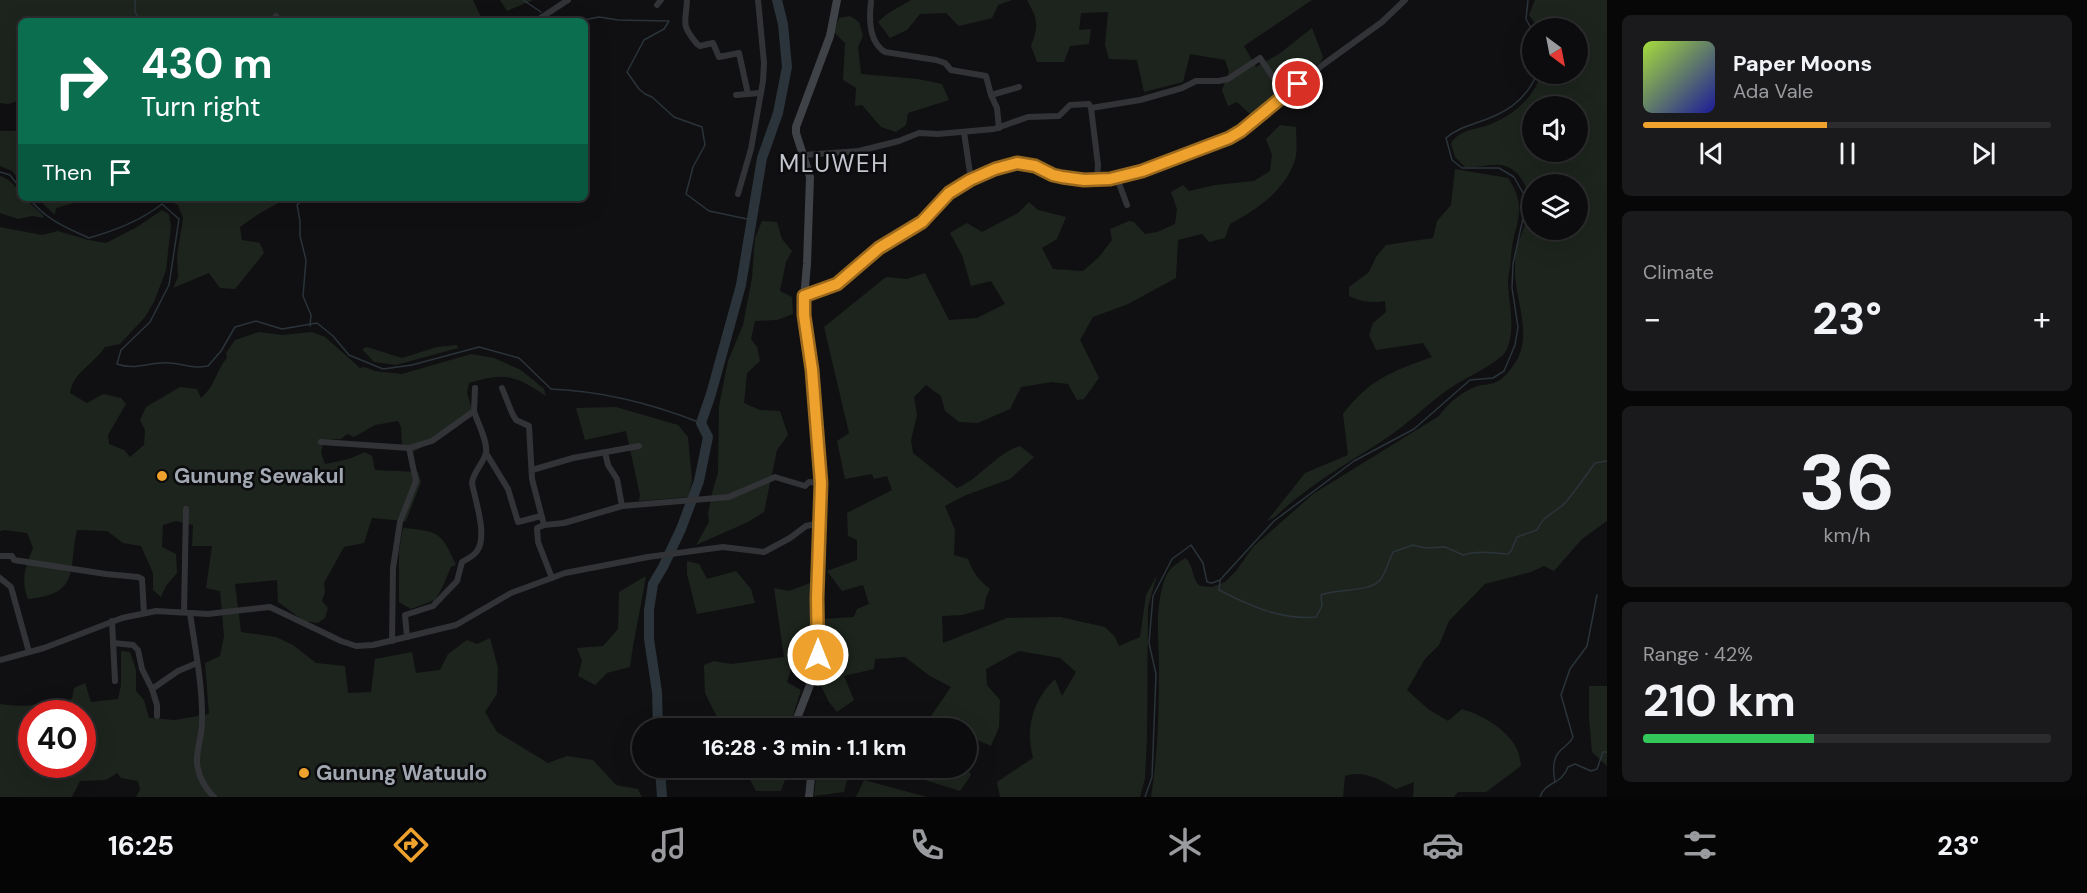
<!DOCTYPE html>
<meta charset="utf-8">
<style>
body{margin:0;font-family:"DM Sans",sans-serif;background:#1a1a1c;color:#f1f3f6;height:100vh;display:flex;flex-direction:column;font-size:22px;white-space:nowrap}
*{box-sizing:border-box;margin:0}
p{font-size:20px;color:#9a9b9e}
.icon{flex:none;width:33px;height:33px;fill:none;stroke:currentColor;stroke-width:2;stroke-linecap:round;stroke-linejoin:round}
.map{position:relative;flex:1;overflow:hidden}
.details{display:flex;flex-direction:column;gap:15px;padding:15px;background:#070708;width:480px}
.details>*{flex:none}
.top-card{position:absolute;left:18px;top:18px;width:570px;height:183px;border-radius:9px;box-shadow:0 6px 24px #0002,0 0 0 2px #2c2c2e;background:#0b6e4f;color:#fff;overflow:hidden}
.needle{width:39px;rotate:148deg}
.controls{position:absolute;left:1522px;top:18px;display:grid;gap:12px}
.controls a{display:grid;place-items:center;width:66px;height:66px;border-radius:50%;background:#0c0c0e;box-shadow:0 6px 24px #0002,0 0 0 2px #2c2c2e;font-size:30px}
.speed{position:absolute;left:18px;top:700px;display:flex;gap:12px;font-size:30px;font-weight:700;text-align:center}
.speed>*{display:grid;place-content:center;width:78px;height:78px;border-radius:50%;background:#0c0c0e;box-shadow:0 6px 24px #0002,0 0 0 2px #2c2c2e;line-height:1}
.speed .limit{border:9px solid #d22;background:#fff;color:#111}
.pin{position:absolute;display:grid;place-items:center;width:51px;height:51px;color:#fff;margin:-26px;border:3px solid #fff;border-radius:50%;box-shadow:0 2px 6px #0007}
.me{position:absolute;width:66px;margin:-33px;rotate:0deg;stroke-linejoin:round;filter:drop-shadow(0 0 4px #0008)}
.turn{display:flex;align-items:center;gap:21px;height:126px;padding:0 24px;font-size:27px}
.turn .icon{width:78px;height:78px;stroke-width:2.5}
.turn b{display:block;font-size:42px;line-height:51px}
.then{display:flex;align-items:center;height:57px;padding:0 24px;background:#0003;gap:12px;font-size:22px}
.big{font-size:45px;font-weight:700;line-height:1.1}
.details .card{flex:1;display:flex;flex-direction:column;justify-content:center;gap:9px;min-width:0;padding:0 21px;border-radius:9px;background:#1a1a1c}
.details .dial{align-items:center;gap:0}
.dial b{font-size:78px;line-height:1}
.song{display:flex;align-items:center;gap:18px}
.cover{width:72px;height:72px;border-radius:9px;background:linear-gradient(135deg,hsl(80 70% 55%),hsl(240 70% 35%))}
.played{height:6px;border-radius:3px;background:linear-gradient(90deg,#eea12c 45%,#2c2c2e 45%)}
.keys{display:flex;justify-content:space-around;direction:ltr}
.heat{display:flex;justify-content:space-between;align-items:center;font-size:33px;direction:ltr}
.charge{height:9px;border-radius:4px;background:linear-gradient(90deg,#34c759 42%,#2c2c2e 0)}
.trip{position:absolute;left:632px;top:718px;width:345px;height:60px;border-radius:30px;background:#0c0c0e;box-shadow:0 6px 24px #0002,0 0 0 2px #2c2c2e;font-weight:700;line-height:60px;text-align:center}
.menu{display:flex;height:96px;justify-content:space-around;align-items:center;background:#050506;color:#9a9b9e}
.menu .icon{width:42px;height:42px}
.menu .current{color:#eea12c}
.menu b{font-size:27px;color:#f1f3f6}
main{display:flex;flex:1;min-height:0}
.map>svg:first-child{display:block}
.green{fill:#1d241d;fill-rule:evenodd}
.lines{fill:none;stroke-linecap:round;stroke-linejoin:round}
.stream{stroke:#2a343a;stroke-width:1.5}
.river{stroke:#2a343a;stroke-width:10}
.street{stroke:#313337;stroke-width:6}
.secondary{stroke:#3f4247;stroke-width:8}
.route-casing{stroke:#9b691d;stroke-width:15}
.route{stroke:#eea12c;stroke-width:10}
.poi-dot{fill:#eea12c;stroke:#0b0b0d;stroke-width:2}
.labels{text-anchor:middle;dominant-baseline:central;stroke-width:5;stroke-linejoin:round;paint-order:stroke}
.poi-label{font-size:21px;font-weight:bold;fill:#a2a8b2;stroke:#0b0b0d;text-anchor:start}
.quarter-label{font-size:24px;letter-spacing:1.5px;fill:#c3c6ce;stroke:#0b0b0d}
</style>
<main>
<div class="map">
<svg width="1607" height="797" viewBox="0 0 1607 797">
<rect width="100%" height="100%" fill="#101012"/>
<g class="green">
<path d="M0 0H473L481 17 474 21H21V100L8 104 0 103Z"/>
<path d="M500 0H533L507 11Z"/>
<path d="M911 0H1012L998 5 992 18 959 26 946 13 920 14 907 30 890 38 878 22 887 14Z"/>
<path d="M1027 0H1312L1244 46 1256 67 1279 54 1312 28 1323 57 1320 63 1251 115 1237 102 1228 106 1222 90 1229 72 1225 60 1190 54 1183 82 1144 92 1137 60 1109 59 1105 45 1108 12 1081 13 1079 30 1091 29 1089 44 1070 46 1064 62H1037L1031 46C1039 25 1038 20 1027 0Z"/>
<path d="M1535 0H1607V521L1582 539 1554 571 1544 566 1531 572 1485 584 1449 621 1439 645 1425 659 1407 690 1428 709 1448 721 1462 709C1482 715 1505 728 1516 747 1519 752 1520 760 1521 766L1486 792H1458L1454 797H1413L1414 782 1396 789C1378 779 1365 770 1345 776L1343 797H1151C1158 754 1159 711 1159 668 1159 638 1154 605 1166 576 1170 568 1178 562 1186 558 1195 569 1191 578 1200 586L1212 587 1225 582 1236 571 1253 547 1313 494 1439 416C1447 404 1464 390 1478 386 1484 384 1491 385 1496 382 1504 379 1510 370 1515 363 1534 335 1514 298 1515 269 1515 262 1515 253 1517 246 1525 222 1539 202 1520 177 1504 156 1486 169 1465 167L1455 157 1451 144C1459 129 1476 130 1491 124 1514 115 1534 97 1541 74H1578V28H1538L1529 15ZM1533 106H1578V152H1533ZM1533 184H1578V230H1533Z"/>
<path d="M850 16 859 22 863 36 858 47 861 74 918 79 942 84 949 100 908 113 906 125 896 132 881 127 862 105 855 106 856 88 843 80 845 43 834 32 839 18Z"/>
<path d="M1280 125 1296 127C1296 137 1298 150 1295 160 1285 191 1257 209 1230 224L1225 238 1209 242 1202 234 1178 240 1176 278 1128 304 1093 317 1080 340 1099 378 1084 399 1077 400 1068 384 1052 382 1021 387 1010 409 978 423 959 422 945 411 941 396 926 385 914 397 917 415 911 440 913 453 957 488C982 477 996 453 1020 446L1034 457 1010 479 966 495 945 506 955 530 954 555 968 559C973 573 979 580 990 589L986 597 984 609 962 615 942 616 943 643 1007 618 1060 617 1105 627 1115 637 1119 646 1140 637 1146 595 1157 575 1148 607 1147 738 1145 778 1140 797H1000L997 782 1033 758C1025 727 1033 700 1055 679L1062 696 1076 672 1060 658 1019 651 986 669 987 685 1000 700 999 727 991 746 966 735V729H954L948 726 947 729H913L927 722 951 687 930 676 905 657 875 659 874 669 844 676 854 700 837 712 829 702 818 680 823 619 854 617 857 609 869 604 863 585 842 591 827 571 857 560V540L848 536 847 513 892 490 887 476 874 479 872 474 845 479 837 441 849 433 824 327 886 277 907 279 925 273 949 320 977 318 1005 304 991 281 971 286 962 255 950 233 967 223 982 232 1018 213 1029 202 1038 210 1066 217 1057 239 1042 248 1053 269 1083 271 1099 257 1112 240 1110 229 1129 221 1134 222 1145 234 1157 232 1175 224 1177 209 1171 192 1183 185 1189 191 1215 185 1254 181 1270 171 1272 155 1266 139Z"/>
<path d="M0 131H21V182L12 171 0 166Z"/>
<path d="M1455 169 1508 178C1530 210 1513 224 1511 256 1511 265 1508 275 1508 283 1509 304 1516 331 1506 351 1500 362 1462 380 1450 388 1426 405 1406 426 1382 441 1345 465 1306 487 1275 517L1267 521 1305 473 1348 455 1343 414C1371 378 1391 372 1432 357L1423 343 1376 350 1369 335 1373 323 1386 312 1385 301C1371 303 1362 302 1349 296V287L1369 272 1376 257 1386 245 1433 238 1437 221 1451 205Z"/>
<path d="M0 176C10 179 19 188 21 198H24L44 216 43 218 33 216 18 219 0 213Z"/>
<path d="M37 198H80L74 203 56 208 55 215Z"/>
<path d="M163 198H288L260 213 240 227 242 240 260 243 264 253 235 289 220 288 209 273 173 288 178 277 177 256 183 218 178 205Z"/>
<path d="M162 210 169 214 171 226 166 270 154 302 145 317 120 344 105 347C93 365 73 372 70 393L87 403 103 394 121 398 126 404 108 435 109 444 124 450 130 457 144 445 145 430 140 420 146 407 180 387 197 389 201 398C216 385 215 372 227 358L226 353 235 340 259 332 282 335 312 332 325 337 360 368 364 367 375 371 402 374 471 354 494 358 521 370 544 389 546 396C514 375 505 372 469 383L467 392 473 414 445 435 413 452 402 445 401 427 398 421 375 425 354 437 347 434 341 439 324 440 321 453 325 464 349 459 365 452 372 456 375 470 418 472 421 482 406 521 372 518 364 543 344 547 324 583 325 592 322 601 328 608 325 618 318 623 304 621 278 602 277 580 235 584 241 632 276 637 293 645 316 663 345 666 348 693 371 692 375 659 412 652 416 673 440 670 448 654 467 640 477 644 490 638 498 668 497 694 485 712 497 732 548 763 567 756 593 760 616 785 638 789 642 797H136L140 790 138 781 121 778 117 773 106 780 80 781 72 797H0V704C25 708 48 704 72 699L74 688 85 683 91 702 118 699 121 685V651L130 652 136 670V691L144 700 149 718 175 720 209 714 205 663 220 656 224 636 220 591 206 588 212 546H192L193 525 176 521 163 525 162 547 176 554 177 573 166 586 161 597 153 590V573L141 546 123 543 107 531 77 530C68 570 81 594 28 599 20 580 26 565 33 548L27 533 4 530 0 531V227L42 235 58 231 88 240 106 243 137 227ZM32 714H82V765H32Z"/>
<path d="M762 221 777 222 782 239 792 251 786 262 780 291 792 297 793 314 777 320 755 321 751 339 757 347 760 361 747 373 744 403 760 410 780 411 788 435 777 450 764 512 748 522 696 545 709 522 708 514 712 493 718 473 719 406 728 361 743 325 752 278 755 238Z"/>
<path d="M457 345 458 348 396 365 374 362 362 349 367 347 402 358 437 347Z"/>
<path d="M616 407 678 425 688 437 692 481 688 497 639 501 640 495 626 431 585 440 576 408Z"/>
<path d="M403 528C439 531 441 532 456 565L451 567 442 588 435 600 411 609 399 602V551Z"/>
<path d="M687 561 699 564 707 579 736 571 751 589 755 603 697 614 687 574Z"/>
<path d="M646 576C641 607 634 636 630 667L607 673 595 685 578 676 582 661 577 648 603 646 618 629 619 592Z"/>
<path d="M810 583C814 609 814 637 809 664H793L787 682 801 690 790 725 791 729H723L705 693 704 665 714 661 731 664 784 657 774 588 789 591Z"/>
<path d="M1589 686H1607V766L1592 752 1589 716Z"/>
<path d="M966 766 971 775 960 791 928 781 898 768H966Z"/>
<path d="M744 768H788V771L781 791H756Z"/>
<path d="M817 768H850L844 792 814 796Z"/>
<path d="M864 780 927 797H856Z"/>
</g>
<g class="lines">
<g class="stream">
<path d="M135 0V11L139 21"/>
<path d="M523 0 541 12"/>
<path d="M1528 0 1526 19 1533 32"/>
<path d="M548 17 557 21"/>
<path d="M578 21 599 17 618 20 669 21 664 29 644 40 627 72 639 89 645 94 652 97 674 117 702 127 705 145 693 167 686 194 709 211 752 220"/>
<path d="M0 172 10 175 21 189"/>
<path d="M29 198C45 219 66 228 89 238 116 230 140 221 162 204L179 219 169 285 150 322 121 350 117 364C135 371 151 361 170 363 187 364 188 369 208 366L221 351 235 327 256 321 282 329 317 323 333 336 349 355 383 369 412 365 479 347 519 358 551 389C602 391 653 404 701 423"/>
<path d="M269 198 278 200 285 198"/>
<path d="M296 198 300 202 297 205 300 221V236L306 260 303 296 311 315 310 326"/>
<path d="M1220 581 1219 590C1250 606 1281 620 1316 617L1322 606 1321 595C1337 588 1371 593 1381 579 1386 571 1389 561 1393 552L1413 545 1425 548 1445 547 1463 555C1479 550 1492 553 1508 554L1511 551 1517 537 1537 530C1544 514 1554 514 1565 503 1576 490 1585 477 1595 463L1607 461"/>
<path d="M1555 782C1553 772 1552 760 1559 752 1564 746 1570 744 1573 737L1561 695 1570 669 1587 646 1597 595"/>
<path d="M1145 797 1152 777 1156 674 1149 643 1153 596 1172 559 1191 545 1203 563 1207 582 1212 583 1220 580 1274 521 1354 461 1414 429 1470 380 1493 378 1504 371 1515 345 1518 327 1512 288 1513 264 1527 200 1514 177 1499 168H1462L1452 160 1446 138C1455 130 1465 127 1476 123 1504 114 1525 102 1537 74"/>
<path d="M1540 797C1546 780 1561 786 1568 767L1575 764 1591 771 1597 769 1603 752H1607"/>
</g>
<g class="river">
<path d="M658 729 657 692 649 639V610L653 584 663 567 681 529 699 481 708 437 701 423 711 394 741 285 762 158 778 113 787 67 783 24 777 0"/>
<path d="M660 768 662 797"/>
</g>
<g class="street">
<path d="M687 0C686 24 680 23 697 44L700 46 713 43 719 57 739 53 748 94 761 93"/>
<path d="M871 2C869 18 869 42 885 52L936 60 945 63 951 70 986 76 991 95 1019 87"/>
<path d="M657 5 661 0"/>
<path d="M276 16 279 21"/>
<path d="M536 21 568 0"/>
<path d="M736 95 748 94"/>
<path d="M991 95 997 108 999 128"/>
<path d="M1091 108 1098 165 1097 180"/>
<path d="M964 132 971 180"/>
<path d="M804 155 859 151 899 141 919 133 938 134 994 129 1028 117 1059 116 1070 105 1089 104 1091 108 1140 100 1182 88 1196 81H1219L1228 79 1260 58 1285 95"/>
<path d="M1117 178 1127 205"/>
<path d="M738 194 751 149 763 81 764 63 758 0"/>
<path d="M804 295 837 284 879 248 922 222 949 193 971 180 995 169 1017 163 1035 167 1045 172 1062 177 1084 180 1110 179 1142 171 1229 138 1241 131 1324 64 1382 22 1405 0"/>
<path d="M502 388 512 413 516 420 529 426 532 479 544 525 537 528 538 542 552 578"/>
<path d="M321 442 409 448 432 441 474 411 475 388"/>
<path d="M605 452 608 465 617 479 622 506"/>
<path d="M486 453 508 489 518 522 541 516"/>
<path d="M532 470 573 458 639 446"/>
<path d="M544 525 564 523 622 506 729 497 775 477 805 486 809 482 821 483"/>
<path d="M0 556H12L14 560 106 574 138 577 142 579 144 613"/>
<path d="M0 578 11 587 29 652"/>
<path d="M184 612 186 509"/>
<path d="M190 613C195 649 203 686 202 723 202 738 194 755 198 769 200 779 207 790 214 797"/>
<path d="M112 621 115 681"/>
<path d="M407 637 405 615 433 606 457 581 462 562C467 559 474 556 477 551 488 536 475 500 472 483 473 472 483 464 486 453 488 441 477 422 474 411"/>
<path d="M392 641 393 568 400 522 416 481 409 448"/>
<path d="M113 643 133 645 138 650 142 669 152 689"/>
<path d="M0 660 44 648 122 618 156 611 208 614 270 607 341 641 356 646 373 645 456 625 511 593 565 573 648 557 723 547 764 552 790 538 806 526 820 523"/>
<path d="M157 716V705L152 689 178 671 197 663"/>
</g>
<g class="secondary">
<path d="M797 729 796 721 810 685 818 655 817 598 821 505 819 451 812 370 803 310 807 264 810 177 796 133V127L830 36 837 0"/>
<path d="M809 797 812 768"/>
</g>
</g>
<g class="lines">
<defs>
<path id="route" d="M818 655 817 598 821 483 812 370 804 315V296L837 284 879 248 922 222 949 193 970 180 995 169 1017 163 1035 166 1053 175 1062 177 1084 180 1110 179 1142 171 1229 138 1241 131 1298 84"/>
</defs>
<use href="#route" class="route-casing"/>
<use href="#route" class="route"/>
</g>
<g class="poi-dot">
<circle cx="162" cy="476" r="6"/>
<circle cx="304" cy="773" r="6"/>
</g>
<g class="labels">
<g class="poi-label">
<text x="174" y="476">Gunung Sewakul</text>
<text x="316" y="773">Gunung Watuulo</text>
</g>
<g class="quarter-label">
<text x="834" y="163">MLUWEH</text>
</g>
</g>
</svg>
<div class="controls">
<a><svg class="needle" viewBox="-14 -14 28 28"><path d="M0-13l5 13h-10z" fill="#e53935"/><path d="M0 13l5-13h-10z" fill="#9a9b9e"/></svg></a>
<a><svg class="icon" aria-label="sound" viewBox="0 0 24 24"><path d="M4 9h4l5-4v14l-5-4H4zM17 9q2 3 0 6"/></svg></a>
<a><svg class="icon" aria-label="layers" viewBox="0 0 24 24"><path d="M12 4l9 5-9 5-9-5zM3 14l9 5 9-5"/></svg></a>
</div>
<div class="speed"><div class="limit">40</div></div>
<div class="pin" style="left:1298px;top:84px;background:#d93025"><svg class="icon" aria-label="arrive" viewBox="0 0 24 24"><path d="M6 21V4h12l-3 4 3 4H6"/></svg></div>
<svg class="me" style="left:818px;top:655px" viewBox="-20 -20 40 40"><circle r="17" fill="#eea12c" stroke="#fff" stroke-width="3"/><path d="M0-11L8 9 0 5-8 9z" fill="#fff"/></svg>
<div class="trip">16:28 · 3 min · 1.1 km</div>
<div class="top-card">
<div class="turn"><svg class="icon" aria-label="right" viewBox="0 0 24 24"><path d="M7 20v-9h11M14 6l5 5-5 5"/></svg><div><b>430 m</b>Turn right</div></div>
<div class="then">Then<svg class="icon" aria-label="arrive" viewBox="0 0 24 24"><path d="M6 21V4h12l-3 4 3 4H6"/></svg></div>
</div>
</div>
<section class="details">
<div class="card">
<div class="song"><i class="cover"></i><div><b>Paper Moons</b><p>Ada Vale</p></div></div>
<div class="played"></div>
<div class="keys"><svg class="icon" aria-label="previous" viewBox="0 0 24 24"><path d="M18 5L8 12l10 7zM5 5v14"/></svg><svg class="icon" aria-label="pause" viewBox="0 0 24 24"><path d="M8 5v14M16 5v14"/></svg><svg class="icon" aria-label="next" viewBox="0 0 24 24"><path d="M6 5l10 7-10 7zM19 5v14"/></svg></div>
</div>
<div class="card"><p>Climate</p>
<div class="heat"><a>−</a><b class="big">23°</b><a>+</a></div>
</div>
<div class="card dial"><b>36</b><p>km/h</p></div>
<div class="card"><p>Range · 42%</p><b class="big">210 km</b><div class="charge"></div></div>
</section>
</main>
<nav class="menu">
<b>16:25</b>
<svg class="icon current" aria-label="directions" viewBox="0 0 24 24"><path d="M12 3l9 9-9 9-9-9zM9 14v-3h6M13 9l2 2-2 2"/></svg>
<svg class="icon" aria-label="music" viewBox="0 0 24 24"><path d="M9 18V5l10-2v13"/><circle cx="6" cy="18" r="3"/><circle cx="16" cy="16" r="3"/></svg>
<svg class="icon" aria-label="phone" viewBox="0 0 24 24"><path d="M5 4h4l2 5-3 2q2 4 5 5l2-3 5 2v4C11 20 4 13 5 4z"/></svg>
<svg class="icon" aria-label="climate" viewBox="0 0 24 24"><path d="M12 3v18M4 7l16 10M4 17L20 7"/></svg>
<svg class="icon" aria-label="car" viewBox="0 0 24 24"><path d="M5 17H2v-5l4-1 3-4h7l3 4 3 1v5h-3M9 17h6M6 11h13"/><circle cx="7" cy="17" r="2"/><circle cx="17" cy="17" r="2"/></svg>
<svg class="icon" aria-label="filters" viewBox="0 0 24 24"><path d="M4 7h16M4 17h16"/><circle cx="9" cy="7" r="2"/><circle cx="15" cy="17" r="2"/></svg>
<b>23°</b>
</nav>
